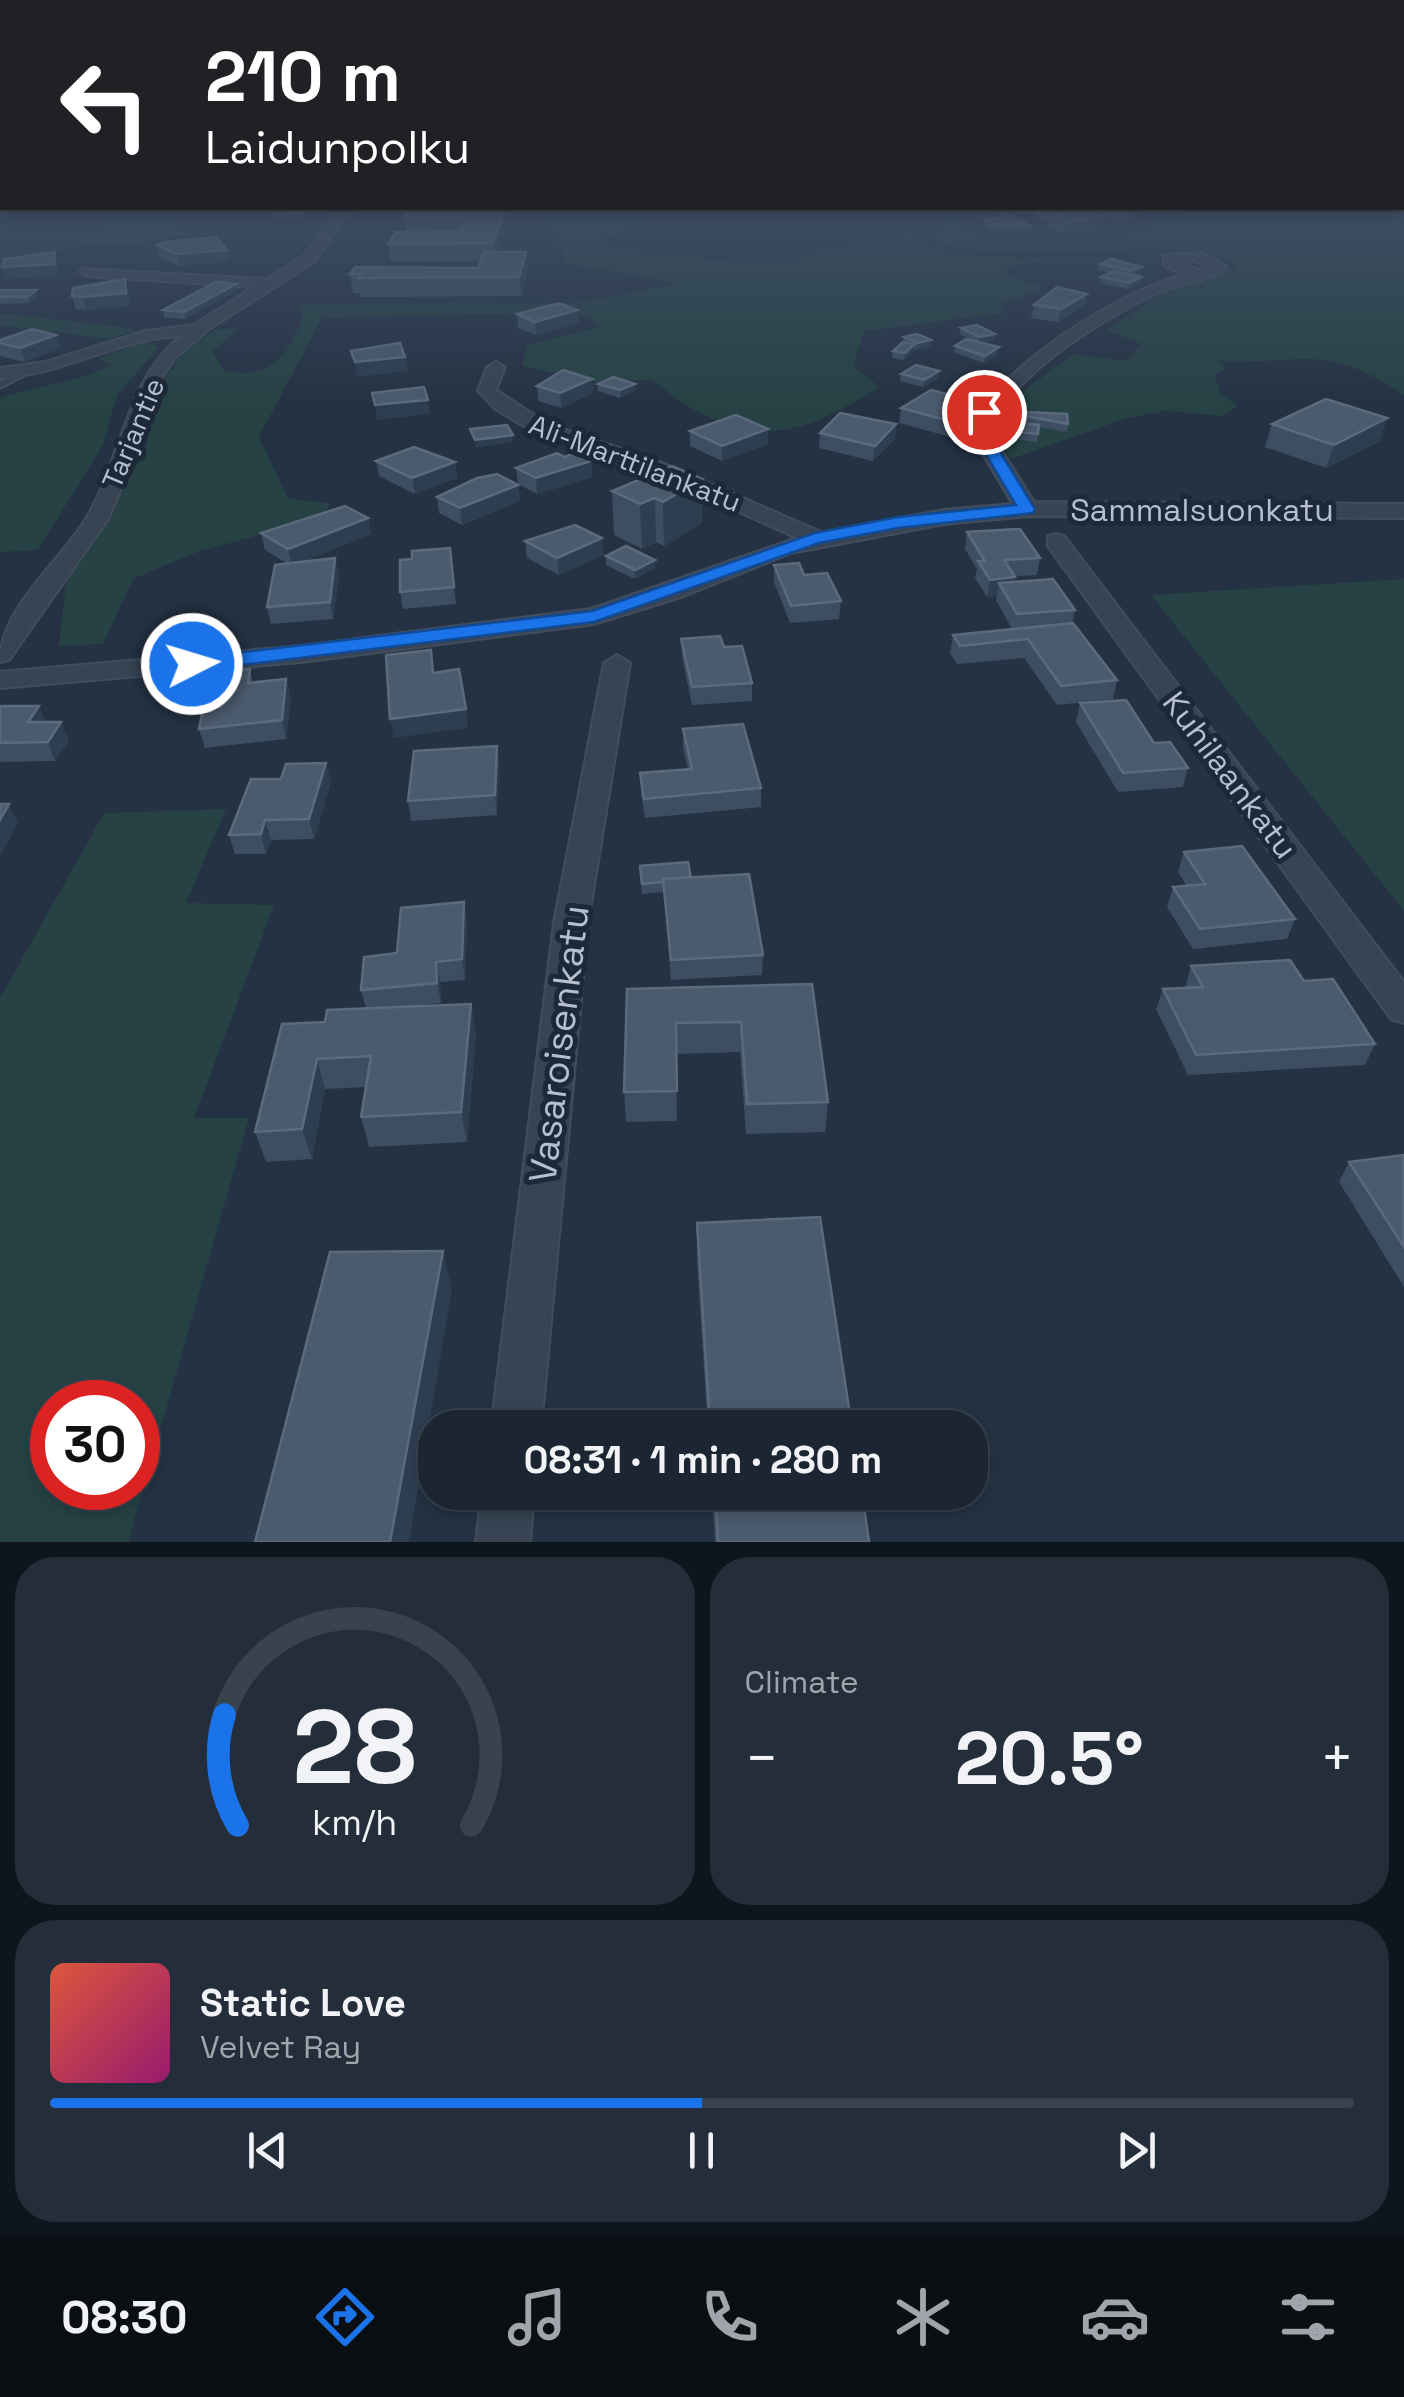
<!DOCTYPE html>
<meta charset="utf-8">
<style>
body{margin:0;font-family:"Space Grotesk",sans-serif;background:#242e3a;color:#f1f3f6;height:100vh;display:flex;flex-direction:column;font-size:38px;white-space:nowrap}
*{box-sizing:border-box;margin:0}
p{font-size:32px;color:#a0a5ac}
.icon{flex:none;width:55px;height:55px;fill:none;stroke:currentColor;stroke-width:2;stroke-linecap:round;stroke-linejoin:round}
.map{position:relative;height:1542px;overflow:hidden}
.side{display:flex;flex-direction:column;gap:15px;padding:15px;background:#0f151c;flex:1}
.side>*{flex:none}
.top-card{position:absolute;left:0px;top:0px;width:1405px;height:210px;box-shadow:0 5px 15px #0003,0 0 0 2px #39434d;background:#202124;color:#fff;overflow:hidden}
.speed{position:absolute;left:30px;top:1380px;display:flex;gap:20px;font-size:50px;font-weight:700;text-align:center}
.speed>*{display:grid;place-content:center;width:130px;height:130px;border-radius:50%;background:#1b2632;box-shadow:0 5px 15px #0003,0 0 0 2px #39434d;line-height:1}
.speed .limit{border:15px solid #d22;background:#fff;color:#111}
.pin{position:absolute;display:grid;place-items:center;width:85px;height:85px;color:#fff;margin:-42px;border:5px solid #fff;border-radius:50%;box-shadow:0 2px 10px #0007}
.me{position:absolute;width:110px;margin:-55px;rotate:85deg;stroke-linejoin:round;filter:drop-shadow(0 0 8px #0008)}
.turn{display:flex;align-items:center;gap:35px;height:210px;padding:0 40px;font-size:45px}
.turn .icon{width:130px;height:130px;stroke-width:2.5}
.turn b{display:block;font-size:70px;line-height:85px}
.big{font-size:75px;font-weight:700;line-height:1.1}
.side .widget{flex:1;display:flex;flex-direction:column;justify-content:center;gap:15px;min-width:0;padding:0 35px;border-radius:40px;background:#242e3a}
.side .dial{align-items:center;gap:0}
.dial svg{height:260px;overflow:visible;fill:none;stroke:#39434d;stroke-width:7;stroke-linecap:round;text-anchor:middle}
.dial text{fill:#f1f3f6;stroke:none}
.song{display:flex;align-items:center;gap:30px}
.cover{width:120px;height:120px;border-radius:15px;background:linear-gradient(135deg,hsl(10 70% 55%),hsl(320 70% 35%))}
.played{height:10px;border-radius:5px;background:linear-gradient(90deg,#1a73e8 50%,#39434d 50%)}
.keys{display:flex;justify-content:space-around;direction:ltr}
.heat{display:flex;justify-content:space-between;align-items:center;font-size:55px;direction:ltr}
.side .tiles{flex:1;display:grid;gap:15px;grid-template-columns:1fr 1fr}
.widget:last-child{grid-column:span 2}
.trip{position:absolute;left:418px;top:1410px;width:570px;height:100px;border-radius:40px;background:#1b2632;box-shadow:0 5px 15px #0003,0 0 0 2px #39434d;font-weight:700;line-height:100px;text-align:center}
.tab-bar{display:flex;height:160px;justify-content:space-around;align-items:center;background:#0b0f14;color:#a0a5ac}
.tab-bar .icon{width:70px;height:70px}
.tab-bar .on{color:#1a73e8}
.tab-bar b{font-size:45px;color:#f1f3f6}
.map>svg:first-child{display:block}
.green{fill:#264244;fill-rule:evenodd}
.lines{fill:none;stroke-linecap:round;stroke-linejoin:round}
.lane-casing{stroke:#424d5c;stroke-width:4}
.street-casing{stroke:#424d5c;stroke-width:4}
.secondary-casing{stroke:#424d5c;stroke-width:4}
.lane{fill:#384453;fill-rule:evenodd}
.street{fill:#384453;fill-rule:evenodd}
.secondary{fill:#465366;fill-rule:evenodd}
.wall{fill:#3e4e62}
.shaded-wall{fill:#2e3e51}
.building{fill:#4b5b6e;stroke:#5b6a7c;stroke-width:2.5}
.route{fill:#1a73e8;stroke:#114b97;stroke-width:2.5}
.labels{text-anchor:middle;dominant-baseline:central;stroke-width:10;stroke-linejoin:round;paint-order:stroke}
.far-street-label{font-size:28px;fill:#b5bfcd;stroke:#1d2938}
.street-label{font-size:32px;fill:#b5bfcd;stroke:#1d2938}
.near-street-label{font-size:38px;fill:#b5bfcd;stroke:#1d2938}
</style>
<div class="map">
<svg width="1404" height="1542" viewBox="0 0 1404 1542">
<rect width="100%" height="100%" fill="#243243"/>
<g class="green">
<path d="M1211 208 1404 211V395C1323 341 1304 365 1218 361L1226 367 1215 375 1220 392 1238 406 1223 416 1166 411 1127 418 1011 459C967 404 1043 386 1071 354L1126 361 1142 344 1106 330 1174 286 1239 267C1233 264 1226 257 1219 255 1164 237 959 270 931 234L952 218 983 240 1041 243 1129 235 1175 214Z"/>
<path d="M152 218 203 232 130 244 76 246 0 268V223C23 238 58 221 83 233L116 220Z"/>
<path d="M548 220 654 221 600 239 604 252C670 249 735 269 800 262V255L891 242 904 233 912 234 913 243 965 258 1058 259 1008 267 1002 274 1046 288 999 305 1005 313 864 331 853 365 879 387C791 445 736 449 652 380L596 382 522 366 527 345 600 327 576 312 322 318 259 437 288 498 331 504 319 519 197 552 133 579 103 644 59 646 66 583 144 453 161 384 183 352 214 330 237 329 212 352 225 371C271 381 290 354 304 313L297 310 305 304 576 303 678 283 567 264Z"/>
<path d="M0 313 130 328 134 331 109 339 0 325Z"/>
<path d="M145 340 159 347 117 395 103 445 38 550 0 552V398C28 388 93 379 111 364L98 359Z"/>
<path d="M1404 579V911L1151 595Z"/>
<path d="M226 809 186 903 274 905 194 1118H249L128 1542H0V998L104 813ZM52 1402H138V1488H52Z"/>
</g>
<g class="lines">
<defs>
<g id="lane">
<path d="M342 208H430L431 209 340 211Z"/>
<path d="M484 208H523L524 209 486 211Z"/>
<path d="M22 371 29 373 0 388V382Z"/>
</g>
<g id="street">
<path d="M338 208H350L314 262 209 329 175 358 158 383 140 444 108 519 9 660 0 662C0 608 58 564 86 519 122 459 125 381 181 336 119 338 63 375 0 378V368L46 362 145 331 194 325 254 287 87 276 80 272 82 269 267 279 304 256Z"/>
<path d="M970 208H1046L1040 212Z"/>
<path d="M1202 253 1227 267C1208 282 1178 284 1155 294 1097 322 1019 371 988 429L1034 502 1404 504V518L1027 516 944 524 791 553 681 597 594 624 301 662 0 688V672L301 646 591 609 797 538 646 470 534 432 495 409 478 391 487 367 496 362 505 367 496 390 548 424 660 462 823 533 944 510 1013 504 968 429C1007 362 1111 296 1185 274L1164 266 1163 255ZM1195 260 1208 267 1199 270 1178 262Z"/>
<path d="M1056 534 1064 536 1404 982V1023L1391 1019 1048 546V536Z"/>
<path d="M617 655 630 663 588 923 541 1428H491L554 923 604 663Z"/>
<path d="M482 1492H534L530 1542H476Z"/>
</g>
<path id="secondary" d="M1402 190H1404V199L1402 198Z"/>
</defs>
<use href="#lane" class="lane-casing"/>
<use href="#street" class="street-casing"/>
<use href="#secondary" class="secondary-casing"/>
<use href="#lane" class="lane"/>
<use href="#street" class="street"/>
<use href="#secondary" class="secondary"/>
</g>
<g class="wall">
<path d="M409 208 509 222 498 252H526L528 270 521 296 361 297 360 293H353L350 274 478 268 481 261H391L388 244 406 231 404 216Z"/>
<path d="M1071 208H1096V210L1090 211 1100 215 1102 208H1149L1148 212 1123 221 1105 218 1103 228 1064 234 1048 227 1049 222 1035 218 1036 213 1067 214 1079 212 1070 210Z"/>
<path d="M1000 212 1032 226 1031 231 991 230 984 224 985 219 999 218Z"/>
<path d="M157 245 230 261 179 266 160 257Z"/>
<path d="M1100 264 1141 273 1135 275 1142 277 1141 283 1128 289 1100 283 1101 277 1110 273 1098 270Z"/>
<path d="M0 290 38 296 29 303 0 304Z"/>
<path d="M237 290 185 319 164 317 163 310Z"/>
<path d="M129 292 130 306 86 310 76 309 72 296Z"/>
<path d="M1087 294 1084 306 1058 322 1031 318 1034 305Z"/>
<path d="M577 310 578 323 536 335 518 328 517 314Z"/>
<path d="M961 328 995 334 994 341 982 343 998 354 984 363 954 352 955 346 972 341 960 334Z"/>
<path d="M56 335 60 348 25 362 0 356V340Z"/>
<path d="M904 337 931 340V347L917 350 914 349 904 360 892 358 893 351 903 342Z"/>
<path d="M901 374 938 378 923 387 900 381Z"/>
<path d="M592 379 593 393 561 408 538 401 537 386Z"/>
<path d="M598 384 635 391 620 398 598 391Z"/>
<path d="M901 408 961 414 959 428 947 436 899 423Z"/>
<path d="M1025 412 1068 424 1067 432 1039 427 1037 442 1004 438 1007 422 1023 424Z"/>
<path d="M1387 418 1380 441 1326 468 1265 447 1272 424Z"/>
<path d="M896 424 895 439 873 461 819 448 820 433Z"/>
<path d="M690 431 768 444 722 461 690 446Z"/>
<path d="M565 457 591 461 592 477 537 494 518 484 516 468Z"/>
<path d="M376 461 455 462 457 478 415 494 379 476Z"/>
<path d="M672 466 702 523 664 546 656 542 642 549 614 535 612 491Z"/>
<path d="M518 485 520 501 462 525 439 513 437 497Z"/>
<path d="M368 518 371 534 302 562 339 575 333 619 271 624 267 607 288 564 265 550 261 533Z"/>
<path d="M967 532 1040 558 1037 575 1015 576 1014 582 1075 610 1072 624 1117 680 1113 699 1057 705 1024 658 957 664 950 653 953 635 1012 629 996 600 997 596 987 597 975 578 977 569 965 549Z"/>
<path d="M602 538 603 555 559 575 527 558 525 541Z"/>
<path d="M450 548 456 604 403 609 400 592 412 559Z"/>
<path d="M606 556 655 560V568L635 579 606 565Z"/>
<path d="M774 565 804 575 841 601 839 619 790 623 774 582Z"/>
<path d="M681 639 724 647 752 683V701L692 705 682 657Z"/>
<path d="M250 669 253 683 286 679 291 698 286 739 205 748 199 729Z"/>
<path d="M1080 703 1154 743 1188 768 1183 787 1118 792 1076 722Z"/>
<path d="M39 706 45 722 69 740 55 761 0 762V707Z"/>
<path d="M683 729 761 788V807L645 818 641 793 640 773 688 769 683 748Z"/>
<path d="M497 746 499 765 497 815 411 821 408 801Z"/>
<path d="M281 779 331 782 314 839 271 840 266 854H235L229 835Z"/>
<path d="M1184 852 1295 919 1287 939 1193 949 1167 907 1173 887 1187 886 1178 872Z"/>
<path d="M640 866 691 878 763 955 762 975 671 980 664 892 642 894Z"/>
<path d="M467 922 465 980 440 982 441 1003 402 1007 471 1004 476 1034 467 1142 369 1147 361 1117 366 1087 325 1089 312 1159 266 1162 255 1132 325 1022 366 1008 361 990 397 953Z"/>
<path d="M1191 966 1304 981 1375 1044 1365 1065 1188 1075 1156 1009 1163 989 1185 988Z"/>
<path d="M812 984 828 1102 825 1132 746 1134 740 1052 676 1054 677 1121 626 1122 624 1092 627 989Z"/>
<path d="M1404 1155V1287L1339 1182 1349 1162Z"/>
<path d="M697 1223 852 1428H708L697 1262Z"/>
<path d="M712 1492H862L869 1542H715Z"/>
</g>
<g class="shaded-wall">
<path d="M507 208 509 222 495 261 493 243Z"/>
<path d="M1132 208H1149L1148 212 1123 221 1125 210Z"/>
<path d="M303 212 304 218 276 221 275 215Z"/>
<path d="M1105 217 1103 228 1064 234 1066 222Z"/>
<path d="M227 250 230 261 179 266 176 254Z"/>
<path d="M55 252 58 264 57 276 6 279 2 267Z"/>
<path d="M526 252 528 270 521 296 519 277Z"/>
<path d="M1142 267 1141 273 1130 278 1131 271Z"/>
<path d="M1142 277 1141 283 1128 289 1129 283Z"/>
<path d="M125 279 129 292 130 306 86 310 82 297Z"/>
<path d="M236 284 237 290 185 319 184 312Z"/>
<path d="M36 290 38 296 29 303 27 297Z"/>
<path d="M1087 294 1084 306 1058 322 1061 309Z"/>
<path d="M577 310 578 323 536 335 535 322Z"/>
<path d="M995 334 994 341 978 344 979 337Z"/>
<path d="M56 335 60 348 25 362 20 348Z"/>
<path d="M931 340V347L917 350 918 343Z"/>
<path d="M915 344 914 351 904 360 905 353Z"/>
<path d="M999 347 998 354 984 363 985 356Z"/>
<path d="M405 357 408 371 357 377 355 362Z"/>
<path d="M939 371 938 378 923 387 924 380Z"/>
<path d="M592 379 593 393 561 408 560 393Z"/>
<path d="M635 384V391L620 398V390Z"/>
<path d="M959 397 957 412 941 408Z"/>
<path d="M428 400 430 414 377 420 375 405Z"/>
<path d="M961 414 959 428 947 436 949 421Z"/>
<path d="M1387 418 1380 441 1326 468 1334 445Z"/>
<path d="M896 424 895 439 873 461 875 446Z"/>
<path d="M768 429V444L722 461V446Z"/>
<path d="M513 435V442L476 448 475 440Z"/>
<path d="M591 461 592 477 537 494 536 478Z"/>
<path d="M455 462 457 478 415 494 412 478Z"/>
<path d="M702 479V523L664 546 663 502Z"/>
<path d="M518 485 520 501 462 525 460 508Z"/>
<path d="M655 498 656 542 642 549 640 504Z"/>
<path d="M368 518 371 534 292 566 288 549Z"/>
<path d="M602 538 603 555 559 575 557 558Z"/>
<path d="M335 558 339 575 333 619 330 602Z"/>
<path d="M655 560V568L635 579V570Z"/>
<path d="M1015 577 1012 594 999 583 997 596 987 597 990 580Z"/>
<path d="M286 679 291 698 286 739 282 720Z"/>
<path d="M39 706 46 725 28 722Z"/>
<path d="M466 709 468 728 394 738 390 719Z"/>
<path d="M61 722 69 740 55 761 48 742Z"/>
<path d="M497 746 499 765 497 815 495 795Z"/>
<path d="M326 763 331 782 314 839 309 819Z"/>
<path d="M9 804 18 824 0 856V820Z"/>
<path d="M265 820 271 840 266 854 261 834Z"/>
<path d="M464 902 467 922 465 980 462 959Z"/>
<path d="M436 962 440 982 441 1003 437 983Z"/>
<path d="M471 1004 476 1034 467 1142 461 1112Z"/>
<path d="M317 1059 325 1089 312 1159 302 1129Z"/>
<path d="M443 1251 452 1290 409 1542H390Z"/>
</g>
<g class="building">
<path d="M269 208H299L303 212 275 215Z"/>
<path d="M409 208H506L493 243 388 244 396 232 460 231 467 216H404Z"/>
<path d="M1056 210 1067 214 1047 217 1036 213Z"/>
<path d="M1089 211 1105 217 1066 222 1050 216Z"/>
<path d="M1000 212 1032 226 992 224 985 219 1001 218Z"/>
<path d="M216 237 227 250 176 254 157 245 166 242Z"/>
<path d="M55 252 54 264 2 267 4 259Z"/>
<path d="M484 252H526L519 277 358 278 361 274H350L355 267 478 268Z"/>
<path d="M1111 259 1142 267 1131 271 1100 264Z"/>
<path d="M1114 271 1142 277 1129 283 1101 277Z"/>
<path d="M125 279 126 293 82 297 72 296 73 288Z"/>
<path d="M216 282 236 284 184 312 163 310Z"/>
<path d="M1057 287 1087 294 1061 309 1034 305Z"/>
<path d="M0 290H36L27 297H0Z"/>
<path d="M559 303 577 310 535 322 517 314Z"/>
<path d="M977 325 995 334 979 337 961 328Z"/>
<path d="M32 329 56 335 20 348 0 343V340Z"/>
<path d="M917 334 931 340 918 343 904 337Z"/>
<path d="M966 339 999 347 985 356 955 346Z"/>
<path d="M903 342 915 344 905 353 893 351Z"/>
<path d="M400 343 405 357 355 362 351 351Z"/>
<path d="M916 365 939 371 924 380 901 374Z"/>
<path d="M563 370 592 379 560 393 537 386Z"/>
<path d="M613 377 635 384 620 390 598 384Z"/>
<path d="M424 387 428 400 375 405 372 393Z"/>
<path d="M931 390 959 397 941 408 961 414 949 421 901 408Z"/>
<path d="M1326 399 1387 418 1334 445 1272 424Z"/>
<path d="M1025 412 1067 414 1068 424 1025 416Z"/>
<path d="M840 413 896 424 875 446 820 433Z"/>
<path d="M736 415 768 429 722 446 690 431Z"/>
<path d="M1007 422 1039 425 1038 434 1005 431Z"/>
<path d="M507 425 513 435 475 440 470 429Z"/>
<path d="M414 447 455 462 412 478 376 461Z"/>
<path d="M557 453 565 457 574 453 591 461 536 478 516 468Z"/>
<path d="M672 466 702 479 663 502 655 498 640 504 612 491Z"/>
<path d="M497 474 518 485 460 508 437 497 477 478Z"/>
<path d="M345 506 368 518 288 549 261 533Z"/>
<path d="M575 525 602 538 557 558 525 541Z"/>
<path d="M1020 529 1040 558 1004 560 1015 577 990 580 978 561H985L967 532Z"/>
<path d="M626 546 655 560 635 570 606 556Z"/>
<path d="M450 548 454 587 400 592V560L412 559V551Z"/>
<path d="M335 558 330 602 267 607 275 565Z"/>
<path d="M799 563 804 575 827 573 841 601 791 606 774 565Z"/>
<path d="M1053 579 1075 610 1017 614 999 583Z"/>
<path d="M1073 623 1117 680 1061 686 1028 639 960 646 953 635Z"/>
<path d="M720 636 724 647 742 646 752 683 692 687 681 639Z"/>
<path d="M431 650 433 673 459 669 466 709 390 719 386 655Z"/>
<path d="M250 669 248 683 286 679 282 720 199 729 210 673Z"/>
<path d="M1126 700 1154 743 1170 742 1188 768 1123 773 1080 703Z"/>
<path d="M0 706H39L28 722H61L48 742 0 743Z"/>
<path d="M743 724 761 788 644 799 640 773 692 769 683 729Z"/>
<path d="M497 746 495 795 408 801 414 751Z"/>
<path d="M326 763 309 819 265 820 261 834 229 835 251 779H281L286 764Z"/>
<path d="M0 804H9L0 820Z"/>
<path d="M1242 846 1295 919 1200 929 1173 887 1205 884 1184 852Z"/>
<path d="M688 862 691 878 663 879V882L642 884 640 866Z"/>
<path d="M749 874 763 955 671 960 663 879Z"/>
<path d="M464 902 462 959 436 962 437 983 361 990 364 957 397 953 401 908Z"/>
<path d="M1290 960 1304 981 1333 979 1375 1044 1196 1055 1163 989 1203 987 1191 966Z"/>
<path d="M812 984 828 1102 747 1104 741 1022 676 1023 677 1091 624 1092 627 989Z"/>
<path d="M471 1004 461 1112 361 1117 371 1056 317 1059 302 1129 255 1132 282 1024 325 1022 327 1010Z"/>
<path d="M1404 1155V1247L1349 1162Z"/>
<path d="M820 1217 852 1428H710L697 1223Z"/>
<path d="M443 1251 390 1542H255L330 1252Z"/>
<path d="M715 1492H862L869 1542H718Z"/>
</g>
<linearGradient id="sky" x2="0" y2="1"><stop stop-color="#141c25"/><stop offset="0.47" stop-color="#3f4f66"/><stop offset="1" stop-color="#3f4f66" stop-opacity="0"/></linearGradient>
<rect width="1404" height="406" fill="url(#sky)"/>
<path class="route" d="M984 407 991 412 986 429 1035 509 1033 513 898 528 819 543 594 622 192 671 182 664 192 658 592 611 815 533 898 517 1016 505 971 429 976 412Z"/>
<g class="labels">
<g class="far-street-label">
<text transform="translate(133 433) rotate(-67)">Tarjantie</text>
<text transform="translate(635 463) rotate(21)">Ali-Marttilankatu</text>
</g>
<g class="street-label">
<text x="1202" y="510">Sammalsuonkatu</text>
<text transform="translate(1230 775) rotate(53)">Kuhilaankatu</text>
</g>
<g class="near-street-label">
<text transform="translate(559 1044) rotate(-83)">Vasaroisenkatu</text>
</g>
</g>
</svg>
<div class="speed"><div class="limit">30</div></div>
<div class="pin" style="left:984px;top:412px;background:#d93025"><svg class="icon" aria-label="arrive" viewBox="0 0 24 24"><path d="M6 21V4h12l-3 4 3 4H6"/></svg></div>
<svg class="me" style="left:192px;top:664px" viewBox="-20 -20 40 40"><circle r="17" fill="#1a73e8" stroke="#fff" stroke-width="3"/><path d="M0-11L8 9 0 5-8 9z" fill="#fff"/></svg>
<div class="trip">08:31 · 1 min · 280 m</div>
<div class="top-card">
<div class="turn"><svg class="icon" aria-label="left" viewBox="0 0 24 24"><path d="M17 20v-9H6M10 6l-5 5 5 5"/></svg><div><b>210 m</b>Laidunpolku</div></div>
</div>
</div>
<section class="side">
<div class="tiles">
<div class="widget dial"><svg viewBox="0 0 100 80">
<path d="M14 69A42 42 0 1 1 86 69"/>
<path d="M14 69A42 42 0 0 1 10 35" stroke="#1a73e8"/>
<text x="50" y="56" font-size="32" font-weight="700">28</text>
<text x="50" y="72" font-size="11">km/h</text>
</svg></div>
<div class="widget"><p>Climate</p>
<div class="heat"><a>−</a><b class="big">20.5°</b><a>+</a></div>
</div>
<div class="widget">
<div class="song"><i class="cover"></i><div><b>Static Love</b><p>Velvet Ray</p></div></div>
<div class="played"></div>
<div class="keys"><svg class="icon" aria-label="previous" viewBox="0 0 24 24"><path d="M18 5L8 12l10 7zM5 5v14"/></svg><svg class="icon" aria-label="pause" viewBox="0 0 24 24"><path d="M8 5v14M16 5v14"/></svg><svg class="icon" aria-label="next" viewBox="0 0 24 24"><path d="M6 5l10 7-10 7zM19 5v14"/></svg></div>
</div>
</div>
</section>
<nav class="tab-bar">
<b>08:30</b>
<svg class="icon on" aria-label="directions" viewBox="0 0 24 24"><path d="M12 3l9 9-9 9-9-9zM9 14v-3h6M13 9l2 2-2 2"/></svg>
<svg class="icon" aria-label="music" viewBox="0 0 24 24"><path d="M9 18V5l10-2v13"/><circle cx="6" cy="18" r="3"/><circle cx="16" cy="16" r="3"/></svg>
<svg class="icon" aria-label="phone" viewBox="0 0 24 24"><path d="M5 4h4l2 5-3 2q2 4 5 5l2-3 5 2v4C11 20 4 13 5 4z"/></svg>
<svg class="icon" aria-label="climate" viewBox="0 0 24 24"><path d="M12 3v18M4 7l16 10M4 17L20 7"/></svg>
<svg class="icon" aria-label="car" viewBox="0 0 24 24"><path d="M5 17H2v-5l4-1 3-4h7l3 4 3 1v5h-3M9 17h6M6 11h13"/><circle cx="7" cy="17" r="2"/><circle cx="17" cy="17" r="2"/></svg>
<svg class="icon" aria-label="filters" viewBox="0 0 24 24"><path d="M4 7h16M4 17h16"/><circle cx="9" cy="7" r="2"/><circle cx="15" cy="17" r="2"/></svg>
</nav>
